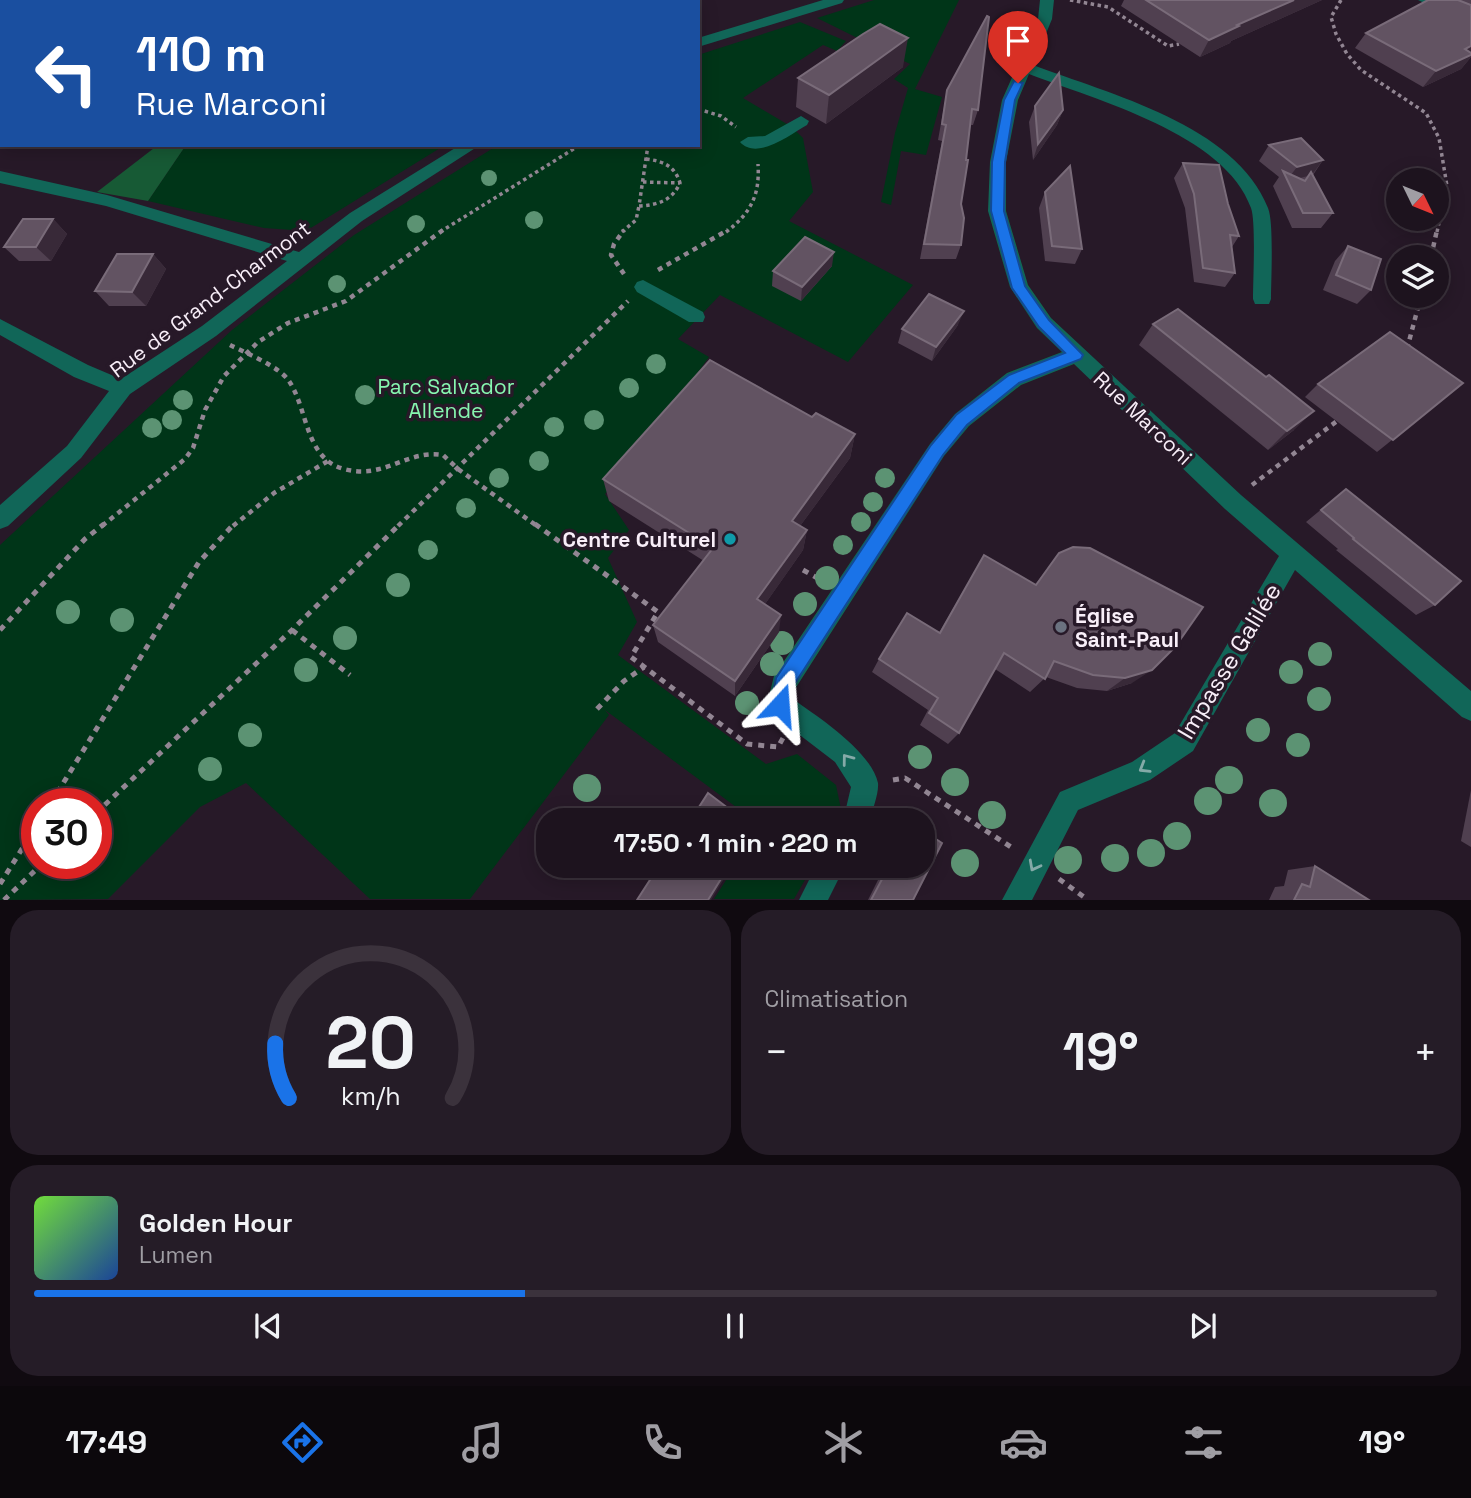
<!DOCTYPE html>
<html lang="fr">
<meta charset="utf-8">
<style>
body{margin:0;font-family:"Space Grotesk",sans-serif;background:#251c27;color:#f1f3f6;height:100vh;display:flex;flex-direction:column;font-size:26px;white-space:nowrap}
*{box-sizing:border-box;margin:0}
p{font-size:23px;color:#a09ea4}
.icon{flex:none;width:38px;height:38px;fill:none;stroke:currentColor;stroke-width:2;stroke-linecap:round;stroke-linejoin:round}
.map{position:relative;height:900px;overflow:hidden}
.details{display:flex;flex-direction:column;gap:10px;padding:10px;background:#100a10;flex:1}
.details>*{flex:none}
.top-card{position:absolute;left:0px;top:0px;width:700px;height:147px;box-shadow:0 4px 18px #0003,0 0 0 2px #3b323c;background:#1a4fa0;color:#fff;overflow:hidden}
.needle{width:46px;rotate:133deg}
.controls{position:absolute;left:1386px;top:168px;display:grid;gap:14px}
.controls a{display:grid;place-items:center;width:63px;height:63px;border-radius:50%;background:#1d131e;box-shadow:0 4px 18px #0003,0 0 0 2px #3b323c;font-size:35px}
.speed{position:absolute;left:21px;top:788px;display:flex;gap:14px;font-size:35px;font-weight:700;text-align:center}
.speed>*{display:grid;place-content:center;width:91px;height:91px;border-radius:50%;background:#1d131e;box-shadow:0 4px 18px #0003,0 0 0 2px #3b323c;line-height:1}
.speed .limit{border:10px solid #d22;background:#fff;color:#111}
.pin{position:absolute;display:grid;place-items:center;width:60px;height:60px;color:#fff;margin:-72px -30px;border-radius:50% 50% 50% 0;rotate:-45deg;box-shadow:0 0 7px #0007}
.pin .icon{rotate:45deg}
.me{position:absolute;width:77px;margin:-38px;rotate:19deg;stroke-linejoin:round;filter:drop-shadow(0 0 5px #0008)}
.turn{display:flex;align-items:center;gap:24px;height:147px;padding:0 21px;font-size:32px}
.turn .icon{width:91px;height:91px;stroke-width:2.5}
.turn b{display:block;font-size:49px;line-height:60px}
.big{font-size:52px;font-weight:600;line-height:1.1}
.details .card{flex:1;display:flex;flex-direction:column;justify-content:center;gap:10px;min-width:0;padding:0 24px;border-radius:28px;background:#251c27}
.details .dial{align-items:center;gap:0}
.dial svg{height:182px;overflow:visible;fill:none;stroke:#3b323c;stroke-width:7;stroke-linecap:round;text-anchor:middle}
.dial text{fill:#f1f3f6;stroke:none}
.song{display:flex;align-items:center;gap:21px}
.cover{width:84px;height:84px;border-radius:10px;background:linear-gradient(135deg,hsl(100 70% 55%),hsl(220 70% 35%))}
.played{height:7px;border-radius:4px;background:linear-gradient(90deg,#1a73e8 35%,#3b323c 35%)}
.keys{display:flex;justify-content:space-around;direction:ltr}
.heat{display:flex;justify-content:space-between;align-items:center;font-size:38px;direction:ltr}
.details .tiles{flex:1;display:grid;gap:10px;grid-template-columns:1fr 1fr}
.card:last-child{grid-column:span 2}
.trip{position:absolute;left:536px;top:808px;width:399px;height:70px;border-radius:28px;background:#1d131e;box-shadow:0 4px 18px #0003,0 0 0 2px #3b323c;font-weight:600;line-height:70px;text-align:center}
.menu{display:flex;height:112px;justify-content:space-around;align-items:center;background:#0c080c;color:#a09ea4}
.menu .icon{width:49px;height:49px}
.menu .on{color:#1a73e8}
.menu b{font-size:32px;color:#f1f3f6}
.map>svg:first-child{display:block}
.green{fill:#003518;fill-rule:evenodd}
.forest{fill:#175a35}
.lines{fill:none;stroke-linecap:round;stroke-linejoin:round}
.path-far2{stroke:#928693;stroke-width:3.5;stroke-dasharray:3.5 3.5;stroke-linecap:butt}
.path-far1{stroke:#928693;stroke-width:4.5;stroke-dasharray:5 5;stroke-linecap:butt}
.path{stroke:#928693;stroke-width:5;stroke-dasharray:6 6;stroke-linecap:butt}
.minor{fill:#116658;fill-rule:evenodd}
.tree{fill:#5c9373}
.wall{fill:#504050}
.shaded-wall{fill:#382938}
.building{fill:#625362;stroke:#796b79;stroke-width:2}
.oneway{stroke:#84aaa8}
.route{fill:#1a73e8;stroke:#114b97;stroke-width:2}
.culture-dot{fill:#0f9aa8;stroke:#271928;stroke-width:2.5}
.worship-dot{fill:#6b7280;stroke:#271928;stroke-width:2.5}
.labels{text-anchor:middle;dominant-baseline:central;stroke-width:7;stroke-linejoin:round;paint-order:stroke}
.street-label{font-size:21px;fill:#f8eef8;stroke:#271928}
.park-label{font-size:21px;fill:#87f7b0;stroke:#271928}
.poi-label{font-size:21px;font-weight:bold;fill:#f8eef8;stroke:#271928;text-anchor:end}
.near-street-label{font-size:24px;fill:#f8eef8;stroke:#271928}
</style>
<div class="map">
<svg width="1471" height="900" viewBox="0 0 1471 900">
<rect width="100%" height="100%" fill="#271928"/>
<g class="green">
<path d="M874 0H959L915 89 942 97 926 155 901 151 891 205 881 202 895 133 908 88 894 79 910 64 817 18Z"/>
<path d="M800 22 846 41 837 51 823 45 743 98 792 127 803 138 813 192 789 221 913 285 848 362 720 295 678 339 709 357 696 375 702 384 605 494 629 530 608 558 637 622 618 655 766 764 797 754 836 785 842 814 838 821H755L605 710 609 715 470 899H370L246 783 200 807 108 899 0 900V545L232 330 354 235 498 145H698V55ZM37 803H96V863H37Z"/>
<path d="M186 145H445L306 231 264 228 148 201Z"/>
<path d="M735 866H813L794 899H714Z"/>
</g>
<path class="forest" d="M158 145H186L148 201 97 192Z"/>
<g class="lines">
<g class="path-far2">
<path d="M1070 0 1108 7 1168 46 1179 44"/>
<path d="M1341 0 1331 17 1336 34 1347 54 1361 70 1426 113 1439 138 1447 186 1437 232"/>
<path d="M698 109 721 116 736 127"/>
<path d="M646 159C663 161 675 166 680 183 672 201 657 205 639 206L648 145"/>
<path d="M643 182 680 183"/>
<path d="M440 232 580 145"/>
<path d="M622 232 636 220 639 206"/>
<path d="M726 232C751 213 760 195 758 164"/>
</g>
<g class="path-far1">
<path d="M1431 257 1437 230"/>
<path d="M658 270 728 230"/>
<path d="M624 274 611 255 614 244 624 230"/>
<path d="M230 345C246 353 280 367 289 381 308 409 305 459 344 469 385 480 407 449 443 455L458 469 537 526"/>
<path d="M1407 349 1421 296"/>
<path d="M1252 485 1341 418"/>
<path d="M102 526 185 459 193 448 205 410 224 376 258 342 288 323 346 301 443 230"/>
<path d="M233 526 274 493 328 461"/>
<path d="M398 526 628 301"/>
</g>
<g class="path">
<path d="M535 524 658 612 631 657 747 744 778 747 783 738"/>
<path d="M803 570 821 580"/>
<path d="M0 630 85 539 104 524"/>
<path d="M292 630 350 675"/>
<path d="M597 709 624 681 644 667"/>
<path d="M893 780 905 778 1014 849"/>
<path d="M51 803 199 562 234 524"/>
<path d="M96 813 292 630 400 524"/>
<path d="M1059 879 1088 900"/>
<path d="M0 884 37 825"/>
<path d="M4 900 43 863"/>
</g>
<g class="minor">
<path d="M823 0H844L842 3 698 47V38Z"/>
<path d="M1040 0H1054L1052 19 1033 65C1109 94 1236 125 1268 208 1274 222 1271 281 1271 299L1269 304H1255L1253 299C1253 280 1256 222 1251 208 1225 134 1096 100 1029 74L1018 100 1006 162V211L1028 285 1051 318 1241 495 1471 691V721L1462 717 1295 570 1193 751 1150 780 1078 810 1032 900H1002L1060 792 1132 762 1175 733 1279 556 1225 509 1074 364 1021 385 969 426 944 456 795 689 793 699C818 717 871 751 878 783 879 794 872 810 870 821H843L851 787 835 762 771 713 767 704 774 676 930 444 955 414 1007 373 1062 352 1037 328 1010 287 988 211 990 162 1002 100 1038 19Z"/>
<path d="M1418 0H1436L1471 16V25Z"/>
<path d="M801 116 809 121 807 125C791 134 757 161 740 142L748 137 765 136Z"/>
<path d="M460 145H480L362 221 216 336 130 394 81 458 8 526 0 529V505L67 446 109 391 74 377 0 335V319L88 365 121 379 202 326 287 261 106 206 0 183V171L107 195 299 252 350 213Z"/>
<path d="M643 280 703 312 705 317 703 322H689L637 292 634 287 637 282Z"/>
<path d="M816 866H845L828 900H799Z"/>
</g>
</g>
<g class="tree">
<circle cx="489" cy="178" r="8"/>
<circle cx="534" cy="220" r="9"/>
<circle cx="416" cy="224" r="9"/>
<circle cx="337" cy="284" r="9"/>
<circle cx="656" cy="364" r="10"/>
<circle cx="629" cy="388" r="10"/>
<circle cx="365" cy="395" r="10"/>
<circle cx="183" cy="400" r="10"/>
<circle cx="172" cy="420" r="10"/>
<circle cx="594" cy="420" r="10"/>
<circle cx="554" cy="427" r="10"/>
<circle cx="152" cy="428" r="10"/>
<circle cx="539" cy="461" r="10"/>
<circle cx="499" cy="478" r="10"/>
<circle cx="885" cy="478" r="10"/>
<circle cx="873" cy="502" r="10"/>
<circle cx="466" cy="508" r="10"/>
<circle cx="861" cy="522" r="10"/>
<circle cx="843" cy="545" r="10"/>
<circle cx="428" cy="550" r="10"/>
<circle cx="827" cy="578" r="12"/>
<circle cx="398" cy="585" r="12"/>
<circle cx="805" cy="604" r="12"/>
<circle cx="68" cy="612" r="12"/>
<circle cx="122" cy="620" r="12"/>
<circle cx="345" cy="638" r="12"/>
<circle cx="782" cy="643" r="12"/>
<circle cx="1320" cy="654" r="12"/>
<circle cx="772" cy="664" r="12"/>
<circle cx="306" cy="670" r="12"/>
<circle cx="1291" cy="672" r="12"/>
<circle cx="1319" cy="699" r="12"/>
<circle cx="747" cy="703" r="12"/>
<circle cx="1258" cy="730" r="12"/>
<circle cx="250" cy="735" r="12"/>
<circle cx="1298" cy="745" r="12"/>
<circle cx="920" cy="757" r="12"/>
<circle cx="210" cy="769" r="12"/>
<circle cx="1229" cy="780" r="14"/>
<circle cx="955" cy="782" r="14"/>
<circle cx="587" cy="788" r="14"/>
<circle cx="1208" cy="801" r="14"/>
<circle cx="1273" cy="803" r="14"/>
<circle cx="992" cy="815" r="14"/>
<circle cx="1177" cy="836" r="14"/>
<circle cx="1151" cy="853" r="14"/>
<circle cx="1115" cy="858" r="14"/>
<circle cx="1068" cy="860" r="14"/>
<circle cx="965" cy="863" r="14"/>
</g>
<g class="wall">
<path d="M1124 0H1322L1231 41 1230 43 1200 57 1121 6Z"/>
<path d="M1428 0H1471V57L1461 69 1423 87 1355 48 1366 33Z"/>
<path d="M903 67 826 124 796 107 798 78Z"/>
<path d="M947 90 978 110 973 125H970L966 160 961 204V245L956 259H920L942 141 938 140Z"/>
<path d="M1035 106 1063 110 1057 125 1033 160 1029 122Z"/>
<path d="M1269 145 1323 160 1313 175 1333 213 1321 228H1292L1273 186 1279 177 1259 161Z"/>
<path d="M1183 163 1228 204 1239 236 1232 247 1235 273 1225 287 1194 282 1185 208 1174 178Z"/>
<path d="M1045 192 1082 249 1075 264 1045 261 1039 208Z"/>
<path d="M53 219 67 234 51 261H19L4 247Z"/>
<path d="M1348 246 1371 290 1357 304 1323 290 1335 261Z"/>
<path d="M153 254 166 269 146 306H109L95 291Z"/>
<path d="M832 266 801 301 772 286 773 271Z"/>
<path d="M1153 324 1294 430 1268 450 1139 345Z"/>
<path d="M958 325 932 361 898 343 902 329Z"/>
<path d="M1463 383 1377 452 1305 397 1318 384Z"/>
<path d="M812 417 855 434 850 458 800 526 807 530 803 550 765 604 779 632 735 696 658 642 653 625 704 561 609 501 603 479Z"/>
<path d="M1346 489 1435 605 1416 615 1336 550 1338 549 1306 522Z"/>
<path d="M1059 553 1132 683 1107 691 1077 688 1046 677 1030 692 995 669 959 733 948 744 920 725 928 710 872 672 879 659 939 633 984 555 1035 585Z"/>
<path d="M1471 790V847L1461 841Z"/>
<path d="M885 866H922L913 900H868Z"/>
<path d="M1315 866 1369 900H1269L1275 887 1284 886 1288 870Z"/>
</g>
<g class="shaded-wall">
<path d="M1294 0H1322L1231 41 1230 43 1200 57 1209 40 1237 25Z"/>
<path d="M908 38 903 67 826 124 829 95Z"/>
<path d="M1471 46V57L1461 69 1423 87 1436 71 1465 49Z"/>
<path d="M1063 110 1057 125 1033 160 1038 144Z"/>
<path d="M1323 160 1312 175 1288 181 1287 180 1297 167Z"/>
<path d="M53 219 67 234 51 261 36 247Z"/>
<path d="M834 252 832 266 801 301 802 287Z"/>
<path d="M153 254 166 269 146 306 132 292Z"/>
<path d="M964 311 958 325 932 361 936 347Z"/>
<path d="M1314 411 1294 430 1268 450 1287 431Z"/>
<path d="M855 434 850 458 789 541 792 521Z"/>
<path d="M807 530 803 550 756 617 757 599Z"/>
<path d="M781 615 779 632 735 696V681Z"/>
<path d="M1152 670 1132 683 1107 691 1125 678Z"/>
<path d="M729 866H732L711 900H708Z"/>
</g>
<g class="building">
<path d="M1146 0H1294L1237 25 1239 26 1209 40Z"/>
<path d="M1428 0H1458L1471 5V46L1465 49 1471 53V55L1436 71 1366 33Z"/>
<path d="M987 16 989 17 978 110 972 109 966 160H968L961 204 964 218 961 245 924 244 946 125 942 124 947 90Z"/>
<path d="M880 24 908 38 829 95 798 78 863 34Z"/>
<path d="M1059 73 1063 110 1038 144 1035 106Z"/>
<path d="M1301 138 1323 160 1297 167 1269 145Z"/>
<path d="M1183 163 1219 165 1228 204 1239 236 1230 235 1235 273 1203 268 1194 194Z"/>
<path d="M1070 166 1082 249 1052 246 1045 192Z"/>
<path d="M1283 171 1305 181 1311 172 1333 213H1303Z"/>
<path d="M23 219H53L36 247H4Z"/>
<path d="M805 237 834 252 802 287 773 271Z"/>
<path d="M1348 246 1381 259 1371 290 1336 275Z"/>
<path d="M117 254H153L132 292 95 291Z"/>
<path d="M929 294 964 311 936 347 902 329Z"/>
<path d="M1178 309 1266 377 1269 375 1314 411 1287 431 1153 324Z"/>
<path d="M1390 332 1463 383 1393 440 1318 384Z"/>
<path d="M710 360 812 417 816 413 855 434 792 521 807 530 757 599 781 615 735 681 653 625 713 548 603 479Z"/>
<path d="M1346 489 1461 581 1435 605 1353 539 1354 538 1321 510Z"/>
<path d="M1073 547 1090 548 1203 607 1175 647 1152 670 1125 678 1093 675 1054 661 1045 679 1004 653 959 733 929 713 938 698 879 659 907 613 940 633 984 555 1036 585 1059 553Z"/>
<path d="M708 793 745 821H690Z"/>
<path d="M922 830 942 843 913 900H871L889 866H922Z"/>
<path d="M659 866H729L708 900H637Z"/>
<path d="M1315 866 1369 900H1294L1302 884 1310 887Z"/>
</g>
<defs><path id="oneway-chevron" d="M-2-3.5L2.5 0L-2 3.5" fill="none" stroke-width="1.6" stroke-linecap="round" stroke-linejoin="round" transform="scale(1.75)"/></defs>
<g class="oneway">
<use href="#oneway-chevron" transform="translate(847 759) rotate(-127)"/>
<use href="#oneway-chevron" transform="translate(1144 768) rotate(149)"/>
<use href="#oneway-chevron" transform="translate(1034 866) rotate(118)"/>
</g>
<path class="route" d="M1014 81 1023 83 1015 100 1005 162 1004 211 1025 286 1049 320 1083 355 1081 359 1019 383 967 425 943 455 792 688 787 711 780 714 773 711 771 705 776 678 931 445 956 415 1009 375 1065 353 1039 327 1012 288 991 211 992 162 1004 100Z"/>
<circle class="culture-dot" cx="730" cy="539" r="7"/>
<circle class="worship-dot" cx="1061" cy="627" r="7"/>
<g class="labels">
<g class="street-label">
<text transform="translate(210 299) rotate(-37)">Rue de Grand-Charmont</text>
<text transform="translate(1143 418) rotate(43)">Rue Marconi</text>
</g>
<g class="park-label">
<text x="446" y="386">Parc Salvador<tspan x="446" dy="24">Allende</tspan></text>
</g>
<g class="poi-label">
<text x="716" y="539">Centre Culturel</text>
<text x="1075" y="615" text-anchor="start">Église<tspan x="1075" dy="24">Saint-Paul</tspan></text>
</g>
<g class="near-street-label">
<text transform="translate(1229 661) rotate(-59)">Impasse Galilée</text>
</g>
</g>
</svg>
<div class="controls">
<a><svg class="needle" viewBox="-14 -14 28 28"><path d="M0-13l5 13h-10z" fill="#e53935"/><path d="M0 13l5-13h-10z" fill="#a09ea4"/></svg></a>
<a><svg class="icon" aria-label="layers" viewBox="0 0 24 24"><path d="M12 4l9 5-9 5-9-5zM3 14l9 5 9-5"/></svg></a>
</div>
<div class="speed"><div class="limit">30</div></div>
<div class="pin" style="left:1018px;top:83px;background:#d93025"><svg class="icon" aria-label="arrive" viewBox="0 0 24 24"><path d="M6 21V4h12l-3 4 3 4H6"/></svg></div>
<svg class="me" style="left:780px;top:705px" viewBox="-20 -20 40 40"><path d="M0-17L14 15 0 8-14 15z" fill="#1a73e8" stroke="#fff" stroke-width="4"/></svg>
<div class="trip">17:50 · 1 min · 220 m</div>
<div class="top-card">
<div class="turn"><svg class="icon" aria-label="left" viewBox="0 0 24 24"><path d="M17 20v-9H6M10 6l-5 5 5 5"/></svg><div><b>110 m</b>Rue Marconi</div></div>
</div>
</div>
<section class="details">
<div class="tiles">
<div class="card dial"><svg viewBox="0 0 100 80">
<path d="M14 69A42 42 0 1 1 86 69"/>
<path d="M14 69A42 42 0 0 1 8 45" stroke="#1a73e8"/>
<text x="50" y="56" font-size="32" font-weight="700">20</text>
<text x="50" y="72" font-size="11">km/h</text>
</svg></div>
<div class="card"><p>Climatisation</p>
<div class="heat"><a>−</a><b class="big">19°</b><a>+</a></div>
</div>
<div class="card">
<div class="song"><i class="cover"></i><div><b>Golden Hour</b><p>Lumen</p></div></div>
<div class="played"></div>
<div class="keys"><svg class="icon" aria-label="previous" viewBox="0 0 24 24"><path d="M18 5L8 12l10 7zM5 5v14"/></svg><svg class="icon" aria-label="pause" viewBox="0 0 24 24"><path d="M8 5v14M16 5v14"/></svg><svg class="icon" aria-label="next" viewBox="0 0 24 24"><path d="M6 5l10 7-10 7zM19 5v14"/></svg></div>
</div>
</div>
</section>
<nav class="menu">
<b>17:49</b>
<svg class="icon on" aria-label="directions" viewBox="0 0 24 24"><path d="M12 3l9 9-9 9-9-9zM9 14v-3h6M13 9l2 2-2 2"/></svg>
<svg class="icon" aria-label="music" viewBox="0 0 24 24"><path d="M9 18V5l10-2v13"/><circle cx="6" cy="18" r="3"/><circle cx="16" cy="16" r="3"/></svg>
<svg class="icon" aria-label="phone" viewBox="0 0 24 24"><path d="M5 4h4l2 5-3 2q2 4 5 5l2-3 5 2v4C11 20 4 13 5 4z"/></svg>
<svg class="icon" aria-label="climate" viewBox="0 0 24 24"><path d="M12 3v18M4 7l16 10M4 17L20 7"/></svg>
<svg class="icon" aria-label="car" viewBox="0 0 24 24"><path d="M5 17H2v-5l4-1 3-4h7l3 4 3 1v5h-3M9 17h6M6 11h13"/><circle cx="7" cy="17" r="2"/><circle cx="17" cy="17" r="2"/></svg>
<svg class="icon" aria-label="filters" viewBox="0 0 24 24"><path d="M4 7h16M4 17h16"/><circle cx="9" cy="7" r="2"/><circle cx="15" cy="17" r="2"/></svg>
<b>19°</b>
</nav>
